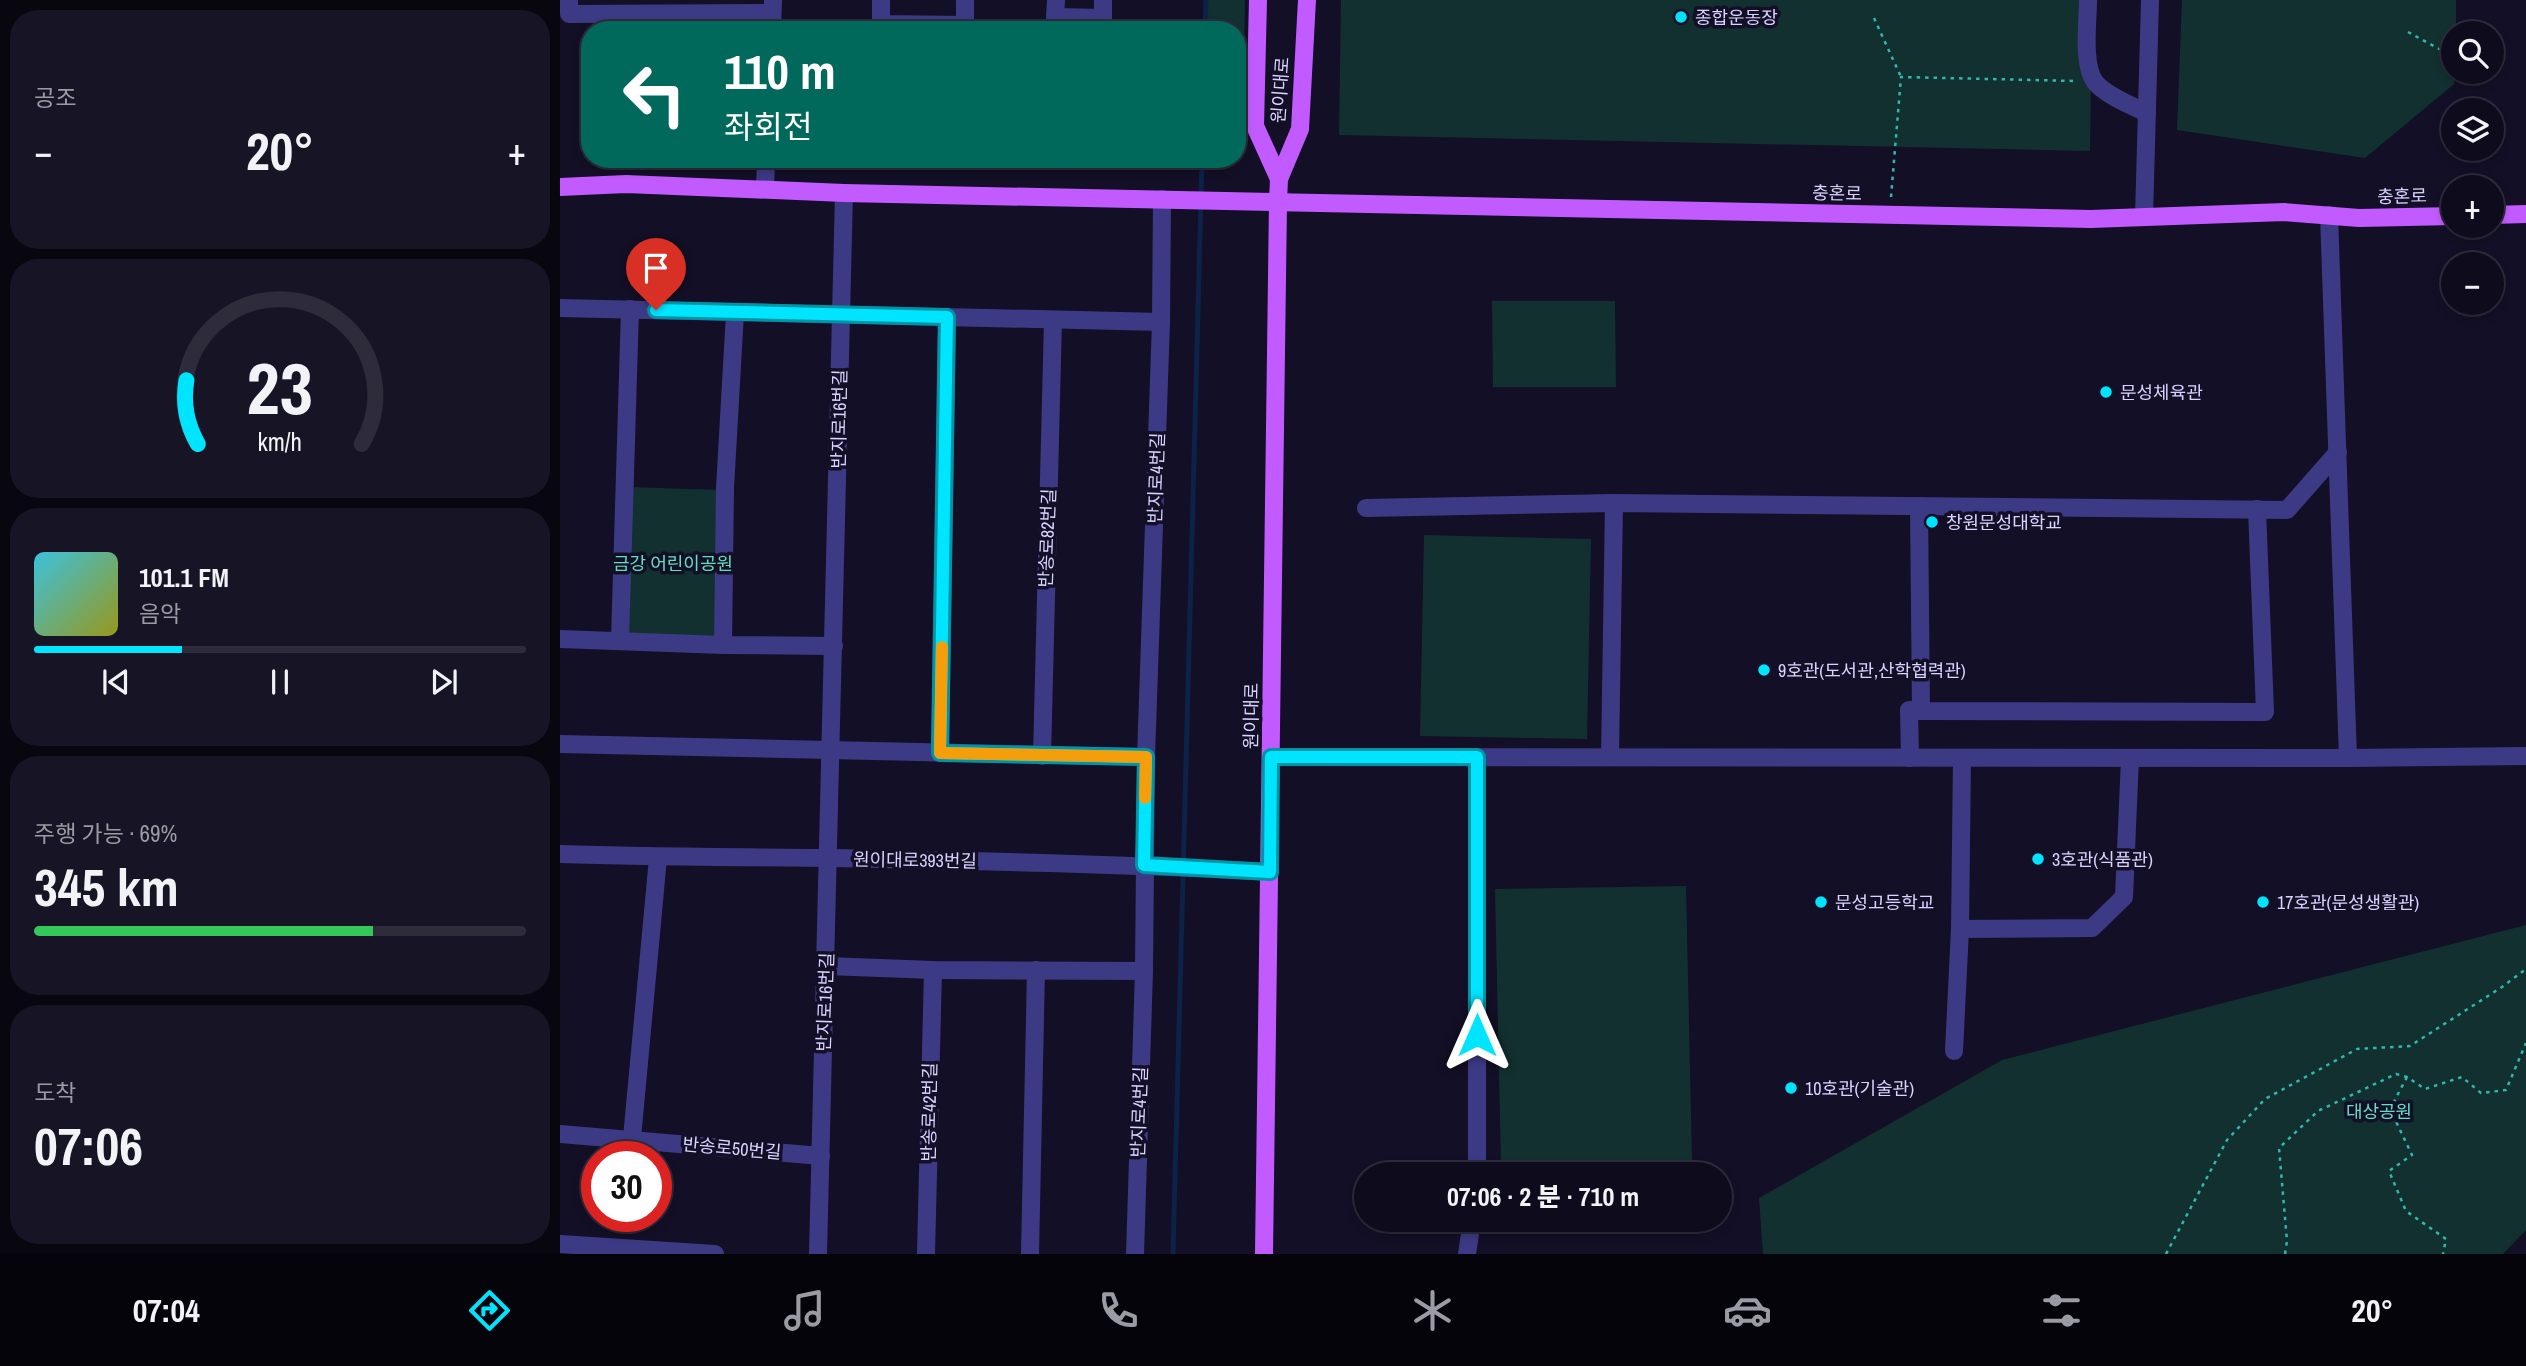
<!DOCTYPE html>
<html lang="ko">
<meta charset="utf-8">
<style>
body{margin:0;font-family:"Archivo Narrow","Noto Sans KR",sans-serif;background:#171425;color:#f1f3f6;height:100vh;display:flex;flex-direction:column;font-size:26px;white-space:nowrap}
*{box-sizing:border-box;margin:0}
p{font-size:23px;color:#9b9ba3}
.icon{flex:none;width:38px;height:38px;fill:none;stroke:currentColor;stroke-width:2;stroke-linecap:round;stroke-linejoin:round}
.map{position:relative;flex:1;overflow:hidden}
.sheet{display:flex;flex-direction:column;gap:10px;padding:10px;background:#08060f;width:560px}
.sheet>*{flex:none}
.banner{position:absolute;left:21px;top:21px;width:665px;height:147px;border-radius:28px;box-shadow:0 4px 10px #0003,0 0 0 2px #2e2b3b;background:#00695c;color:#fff;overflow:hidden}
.fabs{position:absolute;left:1881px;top:21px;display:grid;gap:14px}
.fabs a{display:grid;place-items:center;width:63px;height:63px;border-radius:50%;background:#0e0b1c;box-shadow:0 4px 10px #0003,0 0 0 2px #2e2b3b;font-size:35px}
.speed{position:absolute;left:21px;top:1141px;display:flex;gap:14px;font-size:35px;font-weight:700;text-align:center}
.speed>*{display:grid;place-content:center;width:91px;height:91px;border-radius:50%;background:#0e0b1c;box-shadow:0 4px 10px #0003,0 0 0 2px #2e2b3b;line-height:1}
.speed .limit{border:10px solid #d22;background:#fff;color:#111}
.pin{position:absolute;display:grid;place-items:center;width:60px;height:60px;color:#fff;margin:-72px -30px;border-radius:50% 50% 50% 0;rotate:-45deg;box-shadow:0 0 7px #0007}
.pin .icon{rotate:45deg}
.me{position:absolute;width:77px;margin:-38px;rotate:0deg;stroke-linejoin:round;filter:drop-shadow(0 0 5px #0008)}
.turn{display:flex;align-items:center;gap:24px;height:147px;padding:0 28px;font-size:32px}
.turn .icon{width:91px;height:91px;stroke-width:2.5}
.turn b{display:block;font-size:49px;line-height:60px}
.big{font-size:52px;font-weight:800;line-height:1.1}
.sheet .tile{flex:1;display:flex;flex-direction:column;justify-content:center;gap:10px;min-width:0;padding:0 24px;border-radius:28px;background:#171425}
.sheet .dial{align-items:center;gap:0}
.dial svg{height:182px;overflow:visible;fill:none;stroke:#2e2b3b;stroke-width:7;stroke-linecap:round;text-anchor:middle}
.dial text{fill:#f1f3f6;stroke:none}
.song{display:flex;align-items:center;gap:21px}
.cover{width:84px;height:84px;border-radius:10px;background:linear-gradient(135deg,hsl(190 70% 55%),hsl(60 70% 35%))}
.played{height:7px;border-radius:4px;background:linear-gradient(90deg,#00e5ff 30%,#2e2b3b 30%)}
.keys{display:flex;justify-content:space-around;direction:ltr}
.heat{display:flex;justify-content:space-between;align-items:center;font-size:38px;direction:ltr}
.charge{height:10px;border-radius:5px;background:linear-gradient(90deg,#34c759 69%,#2e2b3b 0)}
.trip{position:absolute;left:794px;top:1162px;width:378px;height:70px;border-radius:35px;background:#0e0b1c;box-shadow:0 4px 10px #0003,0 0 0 2px #2e2b3b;font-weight:800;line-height:70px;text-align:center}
.menu{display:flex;height:112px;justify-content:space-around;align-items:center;background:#06040b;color:#9b9ba3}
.menu .icon{width:49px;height:49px}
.menu .selected{color:#00e5ff}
.menu b{font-size:32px;color:#f1f3f6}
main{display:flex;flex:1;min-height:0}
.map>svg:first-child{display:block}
.green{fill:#12302f}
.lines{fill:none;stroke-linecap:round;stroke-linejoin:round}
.stream{stroke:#0c2248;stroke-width:5}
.path{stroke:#2fb8b0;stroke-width:2.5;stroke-dasharray:3.5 5;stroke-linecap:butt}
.minor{stroke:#3d3a85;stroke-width:18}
.major{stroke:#c25bff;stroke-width:18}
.route-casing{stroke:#0095a6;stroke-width:18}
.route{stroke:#00e5ff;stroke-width:12}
.slow{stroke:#f59e0b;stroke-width:12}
.poi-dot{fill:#00e5ff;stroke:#130f26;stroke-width:2.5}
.labels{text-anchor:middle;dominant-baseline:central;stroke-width:7;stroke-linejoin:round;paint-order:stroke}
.poi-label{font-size:18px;fill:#d9d4ff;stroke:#130f26;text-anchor:start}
.street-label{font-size:18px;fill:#d9d4ff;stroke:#130f26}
.park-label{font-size:18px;fill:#5fe0c0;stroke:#130f26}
</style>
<main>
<section class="sheet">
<div class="tile"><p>공조</p>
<div class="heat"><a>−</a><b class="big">20°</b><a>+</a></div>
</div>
<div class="tile dial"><svg viewBox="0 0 100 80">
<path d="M14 69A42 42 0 1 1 86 69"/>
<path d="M14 69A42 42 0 0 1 9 41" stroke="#00e5ff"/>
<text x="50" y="56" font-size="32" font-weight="700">23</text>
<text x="50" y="72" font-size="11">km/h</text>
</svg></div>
<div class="tile">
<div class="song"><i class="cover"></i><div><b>101.1 FM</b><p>음악</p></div></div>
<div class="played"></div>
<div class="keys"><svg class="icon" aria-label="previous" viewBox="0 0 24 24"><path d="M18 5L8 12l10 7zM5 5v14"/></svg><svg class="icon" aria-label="pause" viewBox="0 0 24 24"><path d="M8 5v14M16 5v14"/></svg><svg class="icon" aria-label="next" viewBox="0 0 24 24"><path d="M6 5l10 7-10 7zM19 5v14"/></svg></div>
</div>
<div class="tile"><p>주행 가능 · 69%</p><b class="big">345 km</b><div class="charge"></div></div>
<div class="tile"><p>도착</p><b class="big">07:06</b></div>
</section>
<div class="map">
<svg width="1966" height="1254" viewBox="0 0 1966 1254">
<rect width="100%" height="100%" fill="#130f26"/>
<g class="green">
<path d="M645 0H685L682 152H677V30H644Z"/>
<path d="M781 0H1532L1530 151 779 135Z"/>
<path d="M1622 0H1896V33H1894V84L1805 158 1617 130Z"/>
<path d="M932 301H1055L1056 387H933Z"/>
<path d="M69 487 160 490 159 638 65 636Z"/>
<path d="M864 535 1031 539 1027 739 860 736Z"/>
<path d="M1126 886 1132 1161 941 1164 935 889Z"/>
<path d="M1966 925V1230L1943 1254H1203L1199 1198 1442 1060Z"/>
</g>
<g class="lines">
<g class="stream">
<path d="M645 30 646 0"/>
<path d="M613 1254 642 159"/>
</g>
<g class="path">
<path d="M1314 18 1341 77"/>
<path d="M1848 32 1894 57"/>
<path d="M1921 72 1935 79"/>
<path d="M1331 197 1341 77 1517 81"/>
<path d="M1847 1077 1830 1109 1852 1155 1829 1171 1846 1211 1886 1239 1883 1254"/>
<path d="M1606 1254 1667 1140 1705 1099 1797 1049 1850 1046 1942 987 1966 969"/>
<path d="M1725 1254 1727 1241 1719 1148 1758 1111 1836 1074 1847 1077 1865 1089 1902 1077 1921 1093 1946 1090 1966 1043"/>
</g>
<g class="minor">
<path d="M9 0V14L212 13"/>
<path d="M321 0V24L405 25V0"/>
<path d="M496 0 495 17 543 18V0"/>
<path d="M1528 0C1528 22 1522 64 1535 82 1545 95 1572 106 1587 113"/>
<path d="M212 30 213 0"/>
<path d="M205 189 206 159"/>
<path d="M1769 215 1788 758 1966 756"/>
<path d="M1584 217 1590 0"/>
<path d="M0 308 601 322"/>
<path d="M1359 506 1361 711 1705 712 1697 509"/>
<path d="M806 508 1054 503"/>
<path d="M0 639 163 645 274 646"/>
<path d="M60 640 70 309"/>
<path d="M163 645 165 488 175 313"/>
<path d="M0 744 586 757"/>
<path d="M380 753 387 317"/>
<path d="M482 756 493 320"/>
<path d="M711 757 1788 758"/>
<path d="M917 757V1174"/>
<path d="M1050 757 1054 503 1727 510 1778 452"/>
<path d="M1350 758 1349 710 1361 711"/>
<path d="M0 854C90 857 180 857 270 858 417 861 563 864 710 872"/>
<path d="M1400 929 1532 928 1564 897 1570 758"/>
<path d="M267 966 373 970 584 971"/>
<path d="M1394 1051 1400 929 1402 758"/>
<path d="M0 1134 261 1156"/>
<path d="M72 1138 98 858"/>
<path d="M0 1244 155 1254"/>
<path d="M258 1254 284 193"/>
<path d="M366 1254 373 970"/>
<path d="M470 1254 476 970"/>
<path d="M575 1254 584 971 586 757 601 322 602 199"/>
<path d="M907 1254 912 1220"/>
</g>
<g class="major">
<path d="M698 0 695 126 719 179"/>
<path d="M0 187 66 184 284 193 1531 219 1724 212 1799 218 1894 216"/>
<path d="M1932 215 1966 214"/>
<path d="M704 1254 718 202 719 179 740 129 747 0"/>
</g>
</g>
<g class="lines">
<defs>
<path id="route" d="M96 310 387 317 380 753 586 757 584 865 710 872 711 757H917V1035"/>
</defs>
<use href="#route" class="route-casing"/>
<use href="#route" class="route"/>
<path class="slow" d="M382 647 380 753 586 757 585 798"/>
</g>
<g class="poi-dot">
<circle cx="1121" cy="17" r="7"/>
<circle cx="1546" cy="392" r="7"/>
<circle cx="1372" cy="522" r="7"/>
<circle cx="1204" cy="670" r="7"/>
<circle cx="1478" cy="859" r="7"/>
<circle cx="1261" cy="902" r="7"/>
<circle cx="1703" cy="902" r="7"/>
<circle cx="1231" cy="1088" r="7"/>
</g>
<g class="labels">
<g class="poi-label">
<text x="1135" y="17">종합운동장</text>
<text x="1560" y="392">문성체육관</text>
<text x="1386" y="522">창원문성대학교</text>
<text x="1218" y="670">9호관(도서관,산학협력관)</text>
<text x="1492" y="859">3호관(식품관)</text>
<text x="1275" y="902">문성고등학교</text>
<text x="1717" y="902">17호관(문성생활관)</text>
<text x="1245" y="1088">10호관(기술관)</text>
</g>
<g class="street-label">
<text transform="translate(720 90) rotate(-86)">원이대로</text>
<text transform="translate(1277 193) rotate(1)">충혼로</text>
<text transform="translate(1842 196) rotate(-1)">충혼로</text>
<text transform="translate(279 419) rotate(-89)">반지로16번길</text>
<text transform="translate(596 478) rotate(-88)">반지로4번길</text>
<text transform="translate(487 538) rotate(-88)">반송로82번길</text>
<text transform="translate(691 716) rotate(-89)">원이대로</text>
<text transform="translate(355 860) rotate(1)">원이대로393번길</text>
<text transform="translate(265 1002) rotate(-88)">반지로16번길</text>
<text transform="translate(369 1112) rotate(-89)">반송로42번길</text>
<text transform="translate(579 1112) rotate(-88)">반지로4번길</text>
<text transform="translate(172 1148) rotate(5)">반송로50번길</text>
</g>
<g class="park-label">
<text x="113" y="563">금강 어린이공원</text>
<text x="1819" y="1111">대상공원</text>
</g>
</g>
</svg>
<div class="fabs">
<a><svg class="icon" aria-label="search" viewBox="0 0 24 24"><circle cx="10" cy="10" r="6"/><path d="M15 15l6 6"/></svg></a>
<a><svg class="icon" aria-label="layers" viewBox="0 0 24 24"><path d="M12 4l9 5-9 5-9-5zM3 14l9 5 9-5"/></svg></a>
<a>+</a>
<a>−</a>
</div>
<div class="speed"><div class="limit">30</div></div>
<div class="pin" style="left:96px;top:310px;background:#d93025"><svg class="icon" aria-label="arrive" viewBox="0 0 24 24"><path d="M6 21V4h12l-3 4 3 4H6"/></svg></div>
<svg class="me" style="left:917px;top:1035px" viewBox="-20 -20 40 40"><path d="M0-17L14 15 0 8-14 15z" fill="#00e5ff" stroke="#fff" stroke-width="4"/></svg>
<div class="trip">07:06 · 2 분 · 710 m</div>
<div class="banner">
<div class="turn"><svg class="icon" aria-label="left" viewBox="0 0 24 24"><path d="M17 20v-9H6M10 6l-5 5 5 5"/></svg><div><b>110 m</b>좌회전</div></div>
</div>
</div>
</main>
<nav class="menu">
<b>07:04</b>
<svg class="icon selected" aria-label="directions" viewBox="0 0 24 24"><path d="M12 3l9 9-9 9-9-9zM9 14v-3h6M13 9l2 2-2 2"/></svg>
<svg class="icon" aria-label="music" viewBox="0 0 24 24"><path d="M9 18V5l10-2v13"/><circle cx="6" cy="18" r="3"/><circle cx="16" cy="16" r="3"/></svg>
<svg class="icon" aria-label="phone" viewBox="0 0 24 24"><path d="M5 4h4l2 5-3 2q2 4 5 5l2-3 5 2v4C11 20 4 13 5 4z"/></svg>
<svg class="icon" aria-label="climate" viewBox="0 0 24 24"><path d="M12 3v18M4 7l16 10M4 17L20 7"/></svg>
<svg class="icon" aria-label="car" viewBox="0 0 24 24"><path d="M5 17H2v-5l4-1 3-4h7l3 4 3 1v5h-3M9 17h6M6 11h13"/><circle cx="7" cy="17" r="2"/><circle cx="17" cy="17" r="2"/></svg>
<svg class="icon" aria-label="filters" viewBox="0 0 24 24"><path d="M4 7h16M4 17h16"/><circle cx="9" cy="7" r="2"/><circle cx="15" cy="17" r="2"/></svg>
<b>20°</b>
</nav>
